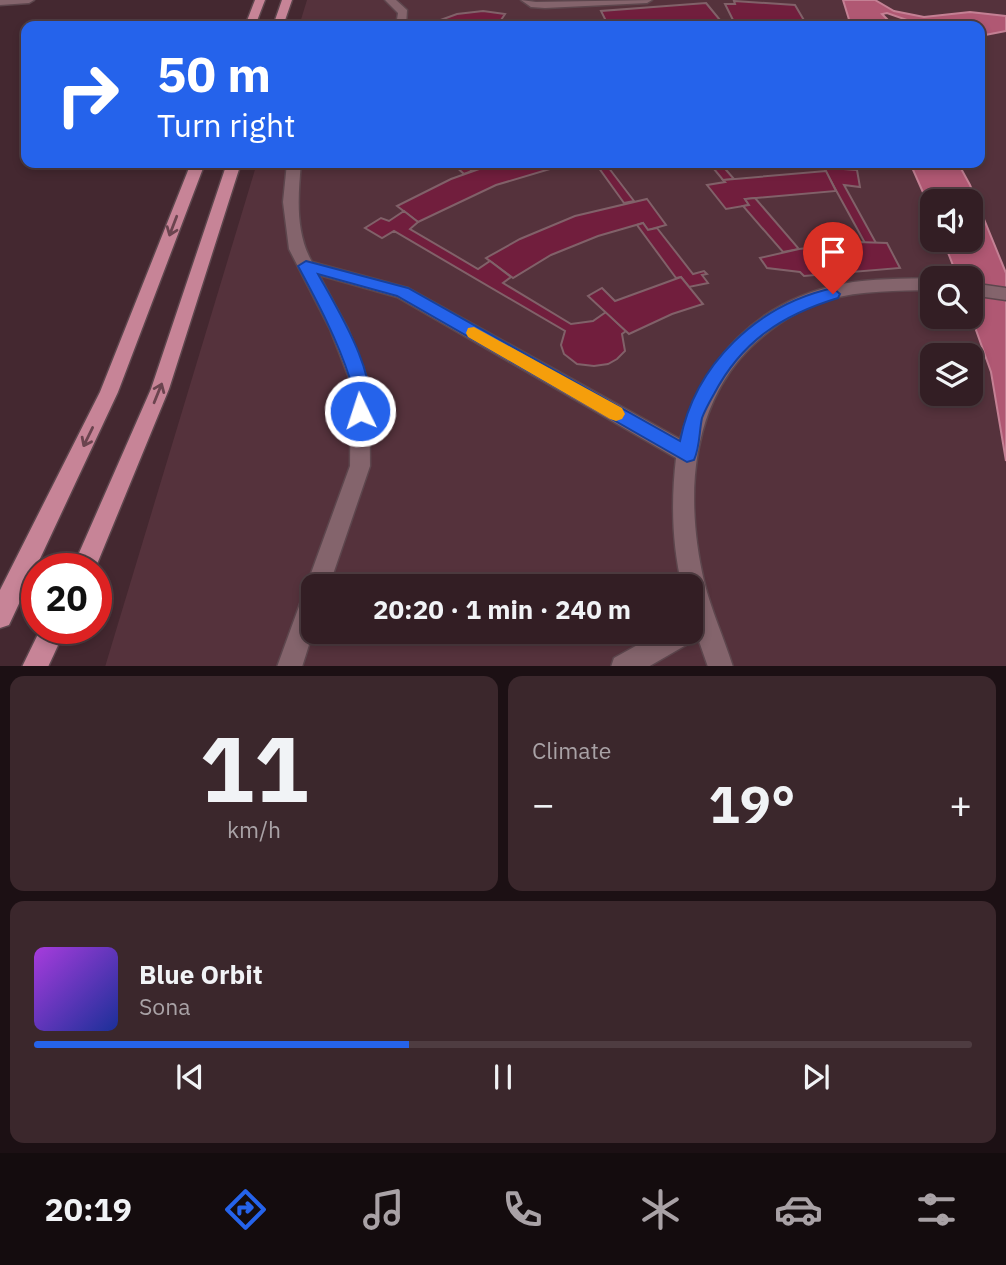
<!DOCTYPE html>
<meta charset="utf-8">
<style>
body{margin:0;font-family:"IBM Plex Sans",sans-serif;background:#3b272c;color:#f1f3f6;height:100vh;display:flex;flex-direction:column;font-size:26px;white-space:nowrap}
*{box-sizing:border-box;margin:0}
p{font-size:23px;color:#a9a2a6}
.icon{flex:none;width:38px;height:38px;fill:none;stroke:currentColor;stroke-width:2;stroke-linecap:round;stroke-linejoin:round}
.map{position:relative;height:666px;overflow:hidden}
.details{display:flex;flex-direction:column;gap:10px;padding:10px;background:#1c1014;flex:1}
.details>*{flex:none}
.top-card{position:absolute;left:21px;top:21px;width:964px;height:147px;border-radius:14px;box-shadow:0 4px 10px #0003,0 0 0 2px #4e3c41;background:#2563eb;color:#fff;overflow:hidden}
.controls{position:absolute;left:920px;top:189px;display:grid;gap:14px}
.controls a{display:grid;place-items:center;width:63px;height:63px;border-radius:14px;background:#331e24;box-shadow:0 4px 10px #0003,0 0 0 2px #4e3c41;font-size:35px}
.speed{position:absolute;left:21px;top:553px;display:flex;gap:14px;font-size:35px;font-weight:700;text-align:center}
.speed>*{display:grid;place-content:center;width:91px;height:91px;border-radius:50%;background:#331e24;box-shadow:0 4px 10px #0003,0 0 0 2px #4e3c41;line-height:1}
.speed .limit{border:10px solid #d22;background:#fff;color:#111}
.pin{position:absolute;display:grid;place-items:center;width:60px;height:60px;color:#fff;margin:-72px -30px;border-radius:50% 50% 50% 0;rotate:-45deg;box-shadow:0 0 7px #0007}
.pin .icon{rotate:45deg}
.me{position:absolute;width:77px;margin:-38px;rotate:356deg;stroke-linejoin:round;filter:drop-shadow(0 0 5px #0008)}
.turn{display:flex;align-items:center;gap:24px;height:147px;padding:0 21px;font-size:32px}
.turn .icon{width:91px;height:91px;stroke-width:2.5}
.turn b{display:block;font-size:49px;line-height:60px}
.big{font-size:52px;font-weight:800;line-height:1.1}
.details .card{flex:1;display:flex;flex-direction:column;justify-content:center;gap:10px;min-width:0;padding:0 24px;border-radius:14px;background:#3b272c}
.details .dial{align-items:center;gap:0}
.dial b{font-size:91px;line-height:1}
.song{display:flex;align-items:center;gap:21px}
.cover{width:84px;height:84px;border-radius:10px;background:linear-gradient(135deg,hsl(280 70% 55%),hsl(230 70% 35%))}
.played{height:7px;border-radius:4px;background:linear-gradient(90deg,#2563eb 40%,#4e3c41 40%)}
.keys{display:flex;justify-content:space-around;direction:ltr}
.heat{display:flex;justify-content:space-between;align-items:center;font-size:38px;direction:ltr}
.details .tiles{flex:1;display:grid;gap:10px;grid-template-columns:1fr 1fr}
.card:last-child{grid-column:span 2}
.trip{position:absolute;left:301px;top:574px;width:402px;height:70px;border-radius:14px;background:#331e24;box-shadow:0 4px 10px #0003,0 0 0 2px #4e3c41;font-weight:800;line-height:70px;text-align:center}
.menu{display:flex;height:112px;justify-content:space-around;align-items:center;background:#140c0e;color:#a9a2a6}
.menu .icon{width:49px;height:49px}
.menu .on{color:#2563eb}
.menu b{font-size:32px;color:#f1f3f6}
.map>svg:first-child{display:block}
.built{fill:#55323c;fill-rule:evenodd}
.water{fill:#b05873;stroke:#c48094;stroke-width:2}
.building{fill:#711e3d;stroke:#816169;stroke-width:2}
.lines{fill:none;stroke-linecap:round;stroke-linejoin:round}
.minor-casing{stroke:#5d464d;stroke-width:3}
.major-casing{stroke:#5d464d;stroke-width:3}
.minor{fill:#84646c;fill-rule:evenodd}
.major{fill:#c78497;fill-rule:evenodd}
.oneway{stroke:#6b444f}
.route{fill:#2563eb;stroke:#184099;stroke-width:2}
.slow{fill:#f59e0b}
</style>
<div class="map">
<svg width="1006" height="667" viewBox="0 0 1006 667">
<rect width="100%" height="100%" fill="#442830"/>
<path class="built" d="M307 0H1006V666L105 667 257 163H980V26H299ZM933 201H971V240H933ZM933 278H971V317H933ZM933 355H971V394H933ZM313 586H691V632H313Z"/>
<g class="water">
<path d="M843 0H875L894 11 924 17 970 12 1006 16V31L980 36V26H924L887 13 882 14 894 26H851Z"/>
<path d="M910 163H958L970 185 1006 273V461L991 372 971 316V278H958L943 240H971V201H933V215Z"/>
</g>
<g class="building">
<path d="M734 1 795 5 805 22 733 20 725 4H735Z"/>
<path d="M706 3 720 20 662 26H626L624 24 608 25 601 11Z"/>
<path d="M483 11 505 14 501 20 513 23 521 20 533 26H447L435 22 457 14Z"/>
<path d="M452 163H463L472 171 464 174Z"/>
<path d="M496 163H570L496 185 418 222 397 206 451 179Z"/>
<path d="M605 163 634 201 624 203 596 164Z"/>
<path d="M709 163H720L734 179 723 180Z"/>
<path d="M821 163H827L830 168 857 170 860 187 844 185 876 243H865Z"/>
<path d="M826 171 836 191 745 199 749 205 726 209 707 185 725 182 723 180Z"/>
<path d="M755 198 799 249 783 252 743 206 749 205 745 199Z"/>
<path d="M647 199 666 225 648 230 643 223 598 236 551 255 513 278 486 258 520 239 575 216Z"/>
<path d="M404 211 418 222 410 229 478 269 490 261 511 277 503 283 571 324 593 321 606 312 626 331 622 334 625 351 617 359 608 364 594 366 577 364 564 354 561 345 565 331 394 231 382 238 365 228 381 218 389 221Z"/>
<path d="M643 223 648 230 657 228 693 274 704 271 707 274 702 275 708 283 689 287 681 277 676 278 637 225Z"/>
<path d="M858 242 887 243 900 268 804 276 800 272 767 268 760 258 799 249Z"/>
<path d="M681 277 703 304 672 314 629 334 588 296 602 288 615 301Z"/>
</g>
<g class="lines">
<defs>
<g id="minor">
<path d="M0 0H34L29 3 0 5Z"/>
<path d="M385 0H396L407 10 406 26H396L398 13Z"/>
<path d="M521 0 536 2 652 0 647 3 545 8 531 7Z"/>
<path d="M287 163H301C298 196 295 232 312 262L408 288 680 439C704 359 756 301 842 284 872 278 903 279 933 278H934L933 290C898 291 861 290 827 300 804 307 781 321 763 336 690 396 684 495 704 581 711 610 724 638 733 667H708L691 618V586H682C672 545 671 501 676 458L397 297 319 275 348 329 369 383 370 466 329 586H313V632L302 667H277L350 466 351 383 330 329 289 249 283 202Z"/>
<path d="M971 283 1006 288V300L971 295Z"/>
<path d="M691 623 696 632 693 641 648 667H611L614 658 661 632H691Z"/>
</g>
<g id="major">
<path d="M255 0H265L255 26H245Z"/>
<path d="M282 0H292L283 26H273Z"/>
<path d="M191 163H205L118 392 9 625 0 628V590L100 392Z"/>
<path d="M227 163H241L169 389 95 569H72L151 389Z"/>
<path d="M41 628H66L48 667H22Z"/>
</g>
</defs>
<use href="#minor" class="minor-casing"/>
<use href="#major" class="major-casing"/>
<use href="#minor" class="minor"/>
<use href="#major" class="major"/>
</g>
<defs><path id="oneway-shaft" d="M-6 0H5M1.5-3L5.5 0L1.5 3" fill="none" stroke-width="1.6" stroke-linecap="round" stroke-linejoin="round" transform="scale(1.75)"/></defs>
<g class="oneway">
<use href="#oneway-shaft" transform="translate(173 226) rotate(111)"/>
<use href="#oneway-shaft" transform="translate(158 393) rotate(-68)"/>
<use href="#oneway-shaft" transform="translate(88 437) rotate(116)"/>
</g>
<path class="route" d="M306 261 408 288 680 441C695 364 757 305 833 288L840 294 838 298C782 315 742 341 714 394 710 401 705 410 702 418 699 432 700 447 694 460L687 462 397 296 318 274C335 305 383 381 366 416L360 418 354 416C348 405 354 391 350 379 337 339 318 303 298 266Z"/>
<path class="slow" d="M474 327 622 408 625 414 622 419 616 421 610 419 468 337 466 333 468 328Z"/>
</svg>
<div class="controls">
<a><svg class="icon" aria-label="sound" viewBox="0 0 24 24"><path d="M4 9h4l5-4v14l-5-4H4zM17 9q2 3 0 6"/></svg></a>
<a><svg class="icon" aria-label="search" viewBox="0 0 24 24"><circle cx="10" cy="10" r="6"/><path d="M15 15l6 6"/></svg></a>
<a><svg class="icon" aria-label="layers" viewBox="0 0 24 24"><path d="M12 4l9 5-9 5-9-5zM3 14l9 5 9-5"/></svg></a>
</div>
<div class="speed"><div class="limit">20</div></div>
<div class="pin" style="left:833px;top:294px;background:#d93025"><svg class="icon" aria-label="arrive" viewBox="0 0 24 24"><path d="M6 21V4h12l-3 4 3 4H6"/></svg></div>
<svg class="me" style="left:360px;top:411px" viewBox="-20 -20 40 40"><circle r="17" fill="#2563eb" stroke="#fff" stroke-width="3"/><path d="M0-11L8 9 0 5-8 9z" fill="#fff"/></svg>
<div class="trip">20:20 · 1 min · 240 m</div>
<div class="top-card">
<div class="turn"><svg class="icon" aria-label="right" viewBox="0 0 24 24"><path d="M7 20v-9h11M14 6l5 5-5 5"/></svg><div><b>50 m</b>Turn right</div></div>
</div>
</div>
<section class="details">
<div class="tiles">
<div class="card dial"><b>11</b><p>km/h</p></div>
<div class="card"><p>Climate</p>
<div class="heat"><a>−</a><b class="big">19°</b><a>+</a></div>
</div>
<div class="card">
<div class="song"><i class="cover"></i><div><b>Blue Orbit</b><p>Sona</p></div></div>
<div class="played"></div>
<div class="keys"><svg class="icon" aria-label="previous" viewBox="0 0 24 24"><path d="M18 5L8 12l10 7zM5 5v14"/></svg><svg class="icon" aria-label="pause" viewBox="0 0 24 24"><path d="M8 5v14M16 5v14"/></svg><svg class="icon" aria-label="next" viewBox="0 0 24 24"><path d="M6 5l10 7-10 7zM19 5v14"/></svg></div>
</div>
</div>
</section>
<nav class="menu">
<b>20:19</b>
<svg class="icon on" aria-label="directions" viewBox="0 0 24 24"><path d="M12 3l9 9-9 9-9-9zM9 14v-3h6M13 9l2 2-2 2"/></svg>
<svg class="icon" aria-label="music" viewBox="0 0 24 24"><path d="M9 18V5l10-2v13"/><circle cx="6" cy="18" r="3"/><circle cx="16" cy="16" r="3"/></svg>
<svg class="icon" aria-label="phone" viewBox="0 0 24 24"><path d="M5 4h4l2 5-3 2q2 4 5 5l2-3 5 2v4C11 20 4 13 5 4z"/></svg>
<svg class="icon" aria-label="climate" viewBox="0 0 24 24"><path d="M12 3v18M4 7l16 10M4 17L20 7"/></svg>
<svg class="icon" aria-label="car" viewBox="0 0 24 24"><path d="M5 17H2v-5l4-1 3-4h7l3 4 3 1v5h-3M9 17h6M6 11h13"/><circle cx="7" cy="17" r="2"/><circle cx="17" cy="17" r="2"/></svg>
<svg class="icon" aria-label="filters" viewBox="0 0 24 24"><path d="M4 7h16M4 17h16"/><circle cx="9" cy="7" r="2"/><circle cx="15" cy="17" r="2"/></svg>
</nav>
